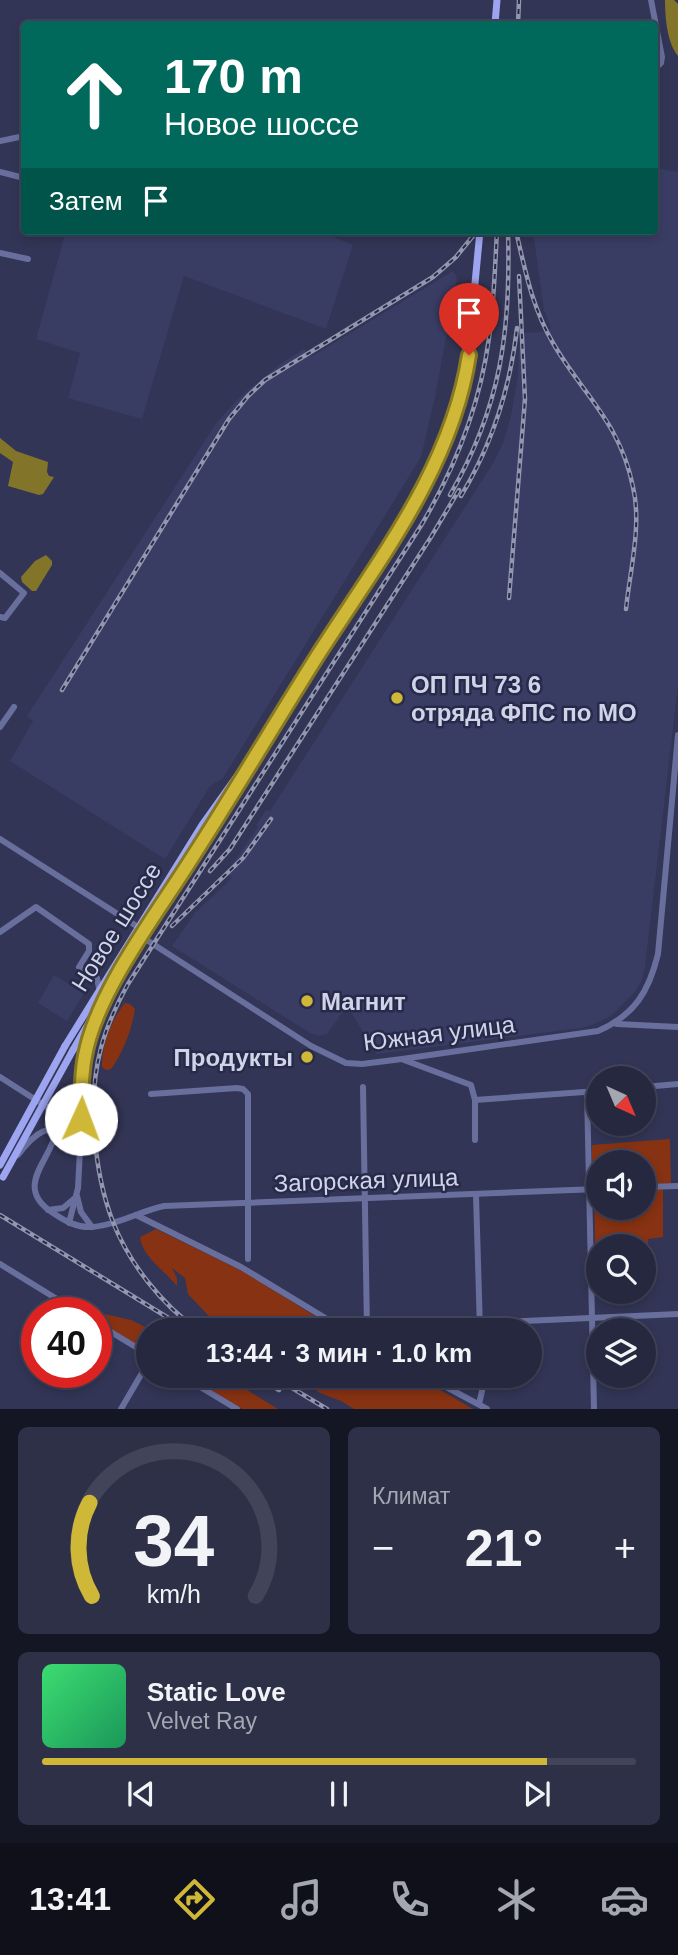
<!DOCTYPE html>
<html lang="ru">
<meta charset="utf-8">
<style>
body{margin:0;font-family:Arial,sans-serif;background:#2e3047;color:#f1f3f6;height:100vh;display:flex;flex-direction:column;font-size:26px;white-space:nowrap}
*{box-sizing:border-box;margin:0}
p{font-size:23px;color:#a4a6b1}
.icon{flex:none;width:38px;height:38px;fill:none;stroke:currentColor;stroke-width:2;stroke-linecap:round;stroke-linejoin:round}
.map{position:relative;height:1409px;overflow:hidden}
.drawer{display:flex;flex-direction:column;gap:18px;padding:18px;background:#151623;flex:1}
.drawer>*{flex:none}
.hud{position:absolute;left:21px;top:21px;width:637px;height:214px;border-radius:7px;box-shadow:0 4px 10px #0003,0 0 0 2px #424459;background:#00695c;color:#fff;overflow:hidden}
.needle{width:46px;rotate:136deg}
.controls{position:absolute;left:586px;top:1066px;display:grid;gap:14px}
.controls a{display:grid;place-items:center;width:70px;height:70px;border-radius:50%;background:#262840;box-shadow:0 4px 10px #0003,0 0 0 2px #424459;font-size:35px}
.speed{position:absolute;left:21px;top:1297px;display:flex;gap:14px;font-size:35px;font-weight:700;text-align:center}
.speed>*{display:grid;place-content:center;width:91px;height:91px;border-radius:50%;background:#262840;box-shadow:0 4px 10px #0003,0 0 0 2px #424459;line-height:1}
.speed .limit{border:10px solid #d22;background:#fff;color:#111}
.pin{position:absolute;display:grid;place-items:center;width:60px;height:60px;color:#fff;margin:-72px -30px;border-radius:50% 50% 50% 0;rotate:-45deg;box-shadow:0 0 7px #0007}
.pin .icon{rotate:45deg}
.me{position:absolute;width:77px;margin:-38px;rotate:2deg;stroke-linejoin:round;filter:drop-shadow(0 0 5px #0008)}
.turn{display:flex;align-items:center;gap:24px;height:147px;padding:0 28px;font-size:32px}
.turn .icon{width:91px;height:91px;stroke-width:2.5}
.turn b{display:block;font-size:49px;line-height:60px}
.then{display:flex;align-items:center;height:66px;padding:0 28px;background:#0003;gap:14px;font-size:26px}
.big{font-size:52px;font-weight:700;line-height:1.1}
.drawer .widget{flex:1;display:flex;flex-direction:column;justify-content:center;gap:10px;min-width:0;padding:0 24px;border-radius:10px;background:#2e3047}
.drawer .dial{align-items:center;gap:0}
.dial svg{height:182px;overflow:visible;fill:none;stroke:#424459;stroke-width:7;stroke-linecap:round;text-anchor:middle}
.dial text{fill:#f1f3f6;stroke:none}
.song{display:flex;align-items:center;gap:21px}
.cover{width:84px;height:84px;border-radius:10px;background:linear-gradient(135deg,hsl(140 70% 55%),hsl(150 70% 35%))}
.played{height:7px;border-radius:4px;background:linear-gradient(90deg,#cfb837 85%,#424459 85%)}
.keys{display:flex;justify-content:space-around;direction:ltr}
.heat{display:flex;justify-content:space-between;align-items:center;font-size:38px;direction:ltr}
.drawer .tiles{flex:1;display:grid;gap:18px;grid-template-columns:1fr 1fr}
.widget:last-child{grid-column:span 2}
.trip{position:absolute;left:136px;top:1318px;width:406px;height:70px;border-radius:35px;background:#262840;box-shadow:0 4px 10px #0003,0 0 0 2px #424459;font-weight:700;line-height:70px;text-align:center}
.menu{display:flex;height:112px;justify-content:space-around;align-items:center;background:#0f101a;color:#a4a6b1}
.menu .icon{width:49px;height:49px}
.menu .on{color:#cfb837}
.menu b{font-size:32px;color:#f1f3f6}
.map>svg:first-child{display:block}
.built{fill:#393d64}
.green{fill:#873212}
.water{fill:#827529}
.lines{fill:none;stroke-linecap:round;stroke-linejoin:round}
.minor{stroke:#696f9d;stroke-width:6}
.major{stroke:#9da5f0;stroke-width:7}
.rail-casing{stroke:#9396af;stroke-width:4.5}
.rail{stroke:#282a4a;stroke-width:2;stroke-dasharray:5;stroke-linecap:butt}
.minor-bridge{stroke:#696f9d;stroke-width:6}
.major-bridge{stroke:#9da5f0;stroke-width:7}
.route-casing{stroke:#877824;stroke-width:18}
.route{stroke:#cfb837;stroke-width:12}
.poi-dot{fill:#cfb837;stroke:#282a4a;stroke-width:2.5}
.labels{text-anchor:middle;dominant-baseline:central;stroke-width:5;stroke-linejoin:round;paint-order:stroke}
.poi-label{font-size:24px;font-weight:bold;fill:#d0d4e8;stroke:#282a4a;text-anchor:start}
.street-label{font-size:24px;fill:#d0d4e8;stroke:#282a4a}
</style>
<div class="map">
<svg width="678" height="1409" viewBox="0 0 678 1409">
<rect width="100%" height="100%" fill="#323555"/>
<g class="built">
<path d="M655 168 678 172V685L645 966 642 980 635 992 611 1016 595 1024 581 1028 377 1054 347 1006 327 1034 319 1036 310 1033 172 946 195 913 232 878 226 873 258 827 256 825 266 810 270 811 492 465 503 443 511 416 518 375 520 333 542 332 551 328 544 310 533 231H654Z"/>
<path d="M66 231H318L353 245 326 329 184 276 142 419 68 398 80 353 36 339Z"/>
<path d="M453 271 457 278 435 397 421 457 223 778 210 786 165 859 10 761 33 721 27 716 217 422 240 397 280 364 304 349 311 357Z"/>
<path d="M54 975 84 993 67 1021 38 1003Z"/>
</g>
<g class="green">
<path d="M125 1003 130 1004 135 1009C132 1029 123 1053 111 1069L106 1070 102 1067C101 1047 112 1018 125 1003Z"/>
<path d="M670 1139 671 1183 644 1185V1162H598V1187H592V1145Z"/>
<path d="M663 1189V1237L648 1239V1244L595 1246 594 1191H598V1208H644V1190Z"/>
<path d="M156 1229 244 1272 337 1330H222L188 1294 185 1278 172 1268 177 1278V1286C165 1271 142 1257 140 1237Z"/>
<path d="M87 1310 131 1320 151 1330H149V1352L96 1320V1312H85Z"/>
<path d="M187 1376H224L278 1409H242Z"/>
<path d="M296 1376H416L473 1409H354L341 1401 320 1393Z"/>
</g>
<g class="water">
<path d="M665 0H674L678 4V56C667 43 665 17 665 0Z"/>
<path d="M0 438 16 451 48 462 47 472 49 476 54 477 43 494 39 495 8 486 13 462 0 453Z"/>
<path d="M46 555 52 561V565L36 591H32L22 582 21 577 35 561Z"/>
</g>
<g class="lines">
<g class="minor">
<path d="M651 0 662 57 661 63 654 70"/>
<path d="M0 141 24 136"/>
<path d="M0 172 24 178"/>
<path d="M0 253 28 259"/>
<path d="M0 573 24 593 5 618 0 617"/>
<path d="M0 727 14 707"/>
<path d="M0 839 138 927"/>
<path d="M0 932 36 907 89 944V951L79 967 97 978 99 988"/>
<path d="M139 935 311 1046 346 1063 362 1064 402 1059 598 1031C635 1015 649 991 658 954L678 735"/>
<path d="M617 1024 678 1027"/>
<path d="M404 1060 471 1085 475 1100V1140"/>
<path d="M0 1077 47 1107C82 1144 0 1179 53 1213 65 1221 77 1228 92 1227 118 1225 140 1211 164 1206L598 1189"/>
<path d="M363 1087 367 1330"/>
<path d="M644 1087 678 1084"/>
<path d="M587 1092 594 1409"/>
<path d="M151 1094 237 1088 243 1089 248 1094V1259"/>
<path d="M475 1100 598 1091"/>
<path d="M644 1187 678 1186"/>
<path d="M476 1195 480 1330"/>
<path d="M77 1196 81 1212 92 1227"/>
<path d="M48 1210 63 1208 75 1198"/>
<path d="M136 1215 241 1267 345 1330"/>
<path d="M69 1223 78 1188 85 1055 90 1035 104 1003"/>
<path d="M0 1264 78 1312"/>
<path d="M96 1323 149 1355"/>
<path d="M479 1323 678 1314"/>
<path d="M182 1376 237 1409"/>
<path d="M426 1376 487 1409"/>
<path d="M479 1404 482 1391V1376"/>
<path d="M121 1409 149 1361"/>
</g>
<g class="major">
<path d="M495 24 497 0"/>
<path d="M65 1046 202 825 252 755"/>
<path d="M73 1050C124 961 183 876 237 789 262 748 285 706 311 666 370 574 439 485 466 377L480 231"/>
</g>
<defs>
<g id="rail">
<path d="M518 24 519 0"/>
<path d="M516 231C525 270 532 307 553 343 583 395 620 422 633 487 642 525 630 570 626 609"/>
<path d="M450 495C501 407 511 331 508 231"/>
<path d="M461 496C493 443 510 389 517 328"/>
<path d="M509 598 525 399 519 276"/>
<path d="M62 690 229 419 248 396 265 380 433 277 456 257 477 231"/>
<path d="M210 871 230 849 431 537 459 490"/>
<path d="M172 926 243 858 271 819"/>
<path d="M0 1215 180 1325"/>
<path d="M198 1330C162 1305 129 1263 113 1222 94 1173 87 1099 101 1048 107 1025 117 1004 128 984L422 524C456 466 480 405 489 338 494 303 495 267 497 231"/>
<path d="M256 1376 279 1390"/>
<path d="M272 1376 327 1409"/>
</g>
</defs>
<use href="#rail" class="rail-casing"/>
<use href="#rail" class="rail"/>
<path class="minor-bridge" d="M18 1155C32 1136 52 1116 73 1141"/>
<g class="major-bridge">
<path d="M0 1165 65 1046"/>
<path d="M3 1177 73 1050"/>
</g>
</g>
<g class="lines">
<defs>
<path id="route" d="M81 1119C81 1098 81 1076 85 1056 96 993 156 915 190 861 234 793 275 723 318 655 378 561 452 468 469 355"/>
</defs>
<use href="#route" class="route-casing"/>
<use href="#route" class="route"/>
</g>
<g class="poi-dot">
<circle cx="397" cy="698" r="7"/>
<circle cx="307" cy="1001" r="7"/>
<circle cx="307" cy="1057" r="7"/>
</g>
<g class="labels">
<g class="poi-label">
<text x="411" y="684">ОП ПЧ 73 6<tspan x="411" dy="28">отряда ФПС по МО</tspan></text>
<text x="321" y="1001">Магнит</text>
<text x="293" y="1057" text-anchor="end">Продукты</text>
</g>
<g class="street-label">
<text transform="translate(116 927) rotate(-58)">Новое шоссе</text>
<text transform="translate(439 1033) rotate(-7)">Южная улица</text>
<text transform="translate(366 1180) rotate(-2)">Загорская улица</text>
</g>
</g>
</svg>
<div class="controls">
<a><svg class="needle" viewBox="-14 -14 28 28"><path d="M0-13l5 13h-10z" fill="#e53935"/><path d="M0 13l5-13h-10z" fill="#a4a6b1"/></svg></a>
<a><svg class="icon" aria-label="sound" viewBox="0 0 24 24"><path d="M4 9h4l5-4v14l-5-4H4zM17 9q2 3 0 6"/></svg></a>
<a><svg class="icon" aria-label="search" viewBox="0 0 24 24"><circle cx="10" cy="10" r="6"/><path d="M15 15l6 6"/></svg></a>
<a><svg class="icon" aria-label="layers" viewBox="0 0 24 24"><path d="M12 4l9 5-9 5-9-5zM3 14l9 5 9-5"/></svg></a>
</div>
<div class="speed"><div class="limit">40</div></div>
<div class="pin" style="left:469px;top:355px;background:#d93025"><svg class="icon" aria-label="arrive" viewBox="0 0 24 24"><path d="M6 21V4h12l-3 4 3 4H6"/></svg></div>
<svg class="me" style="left:81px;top:1119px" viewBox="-20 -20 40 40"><circle r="19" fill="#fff"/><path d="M0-13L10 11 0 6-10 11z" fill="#cfb837"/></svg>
<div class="trip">13:44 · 3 мин · 1.0 km</div>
<div class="hud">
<div class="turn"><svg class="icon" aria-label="ahead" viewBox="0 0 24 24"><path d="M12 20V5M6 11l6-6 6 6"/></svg><div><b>170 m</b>Новое шоссе</div></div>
<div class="then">Затем<svg class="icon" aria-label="arrive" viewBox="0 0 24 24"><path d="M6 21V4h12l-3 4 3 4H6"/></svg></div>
</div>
</div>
<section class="drawer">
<div class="tiles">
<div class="widget dial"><svg viewBox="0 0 100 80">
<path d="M14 69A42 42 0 1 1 86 69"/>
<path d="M14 69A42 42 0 0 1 13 28" stroke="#cfb837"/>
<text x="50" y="56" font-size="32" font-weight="700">34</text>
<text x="50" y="72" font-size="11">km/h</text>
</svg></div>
<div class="widget"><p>Климат</p>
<div class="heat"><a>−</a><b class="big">21°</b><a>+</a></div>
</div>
<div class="widget">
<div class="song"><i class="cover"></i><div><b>Static Love</b><p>Velvet Ray</p></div></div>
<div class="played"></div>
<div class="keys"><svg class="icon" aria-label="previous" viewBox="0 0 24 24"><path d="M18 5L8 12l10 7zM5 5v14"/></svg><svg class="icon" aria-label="pause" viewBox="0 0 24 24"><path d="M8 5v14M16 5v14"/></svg><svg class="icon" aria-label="next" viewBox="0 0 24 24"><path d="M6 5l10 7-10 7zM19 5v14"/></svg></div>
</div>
</div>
</section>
<nav class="menu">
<b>13:41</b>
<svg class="icon on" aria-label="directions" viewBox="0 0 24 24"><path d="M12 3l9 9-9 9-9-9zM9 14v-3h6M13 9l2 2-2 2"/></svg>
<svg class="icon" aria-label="music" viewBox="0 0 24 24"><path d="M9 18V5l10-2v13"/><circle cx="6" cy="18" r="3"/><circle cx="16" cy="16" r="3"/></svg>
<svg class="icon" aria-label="phone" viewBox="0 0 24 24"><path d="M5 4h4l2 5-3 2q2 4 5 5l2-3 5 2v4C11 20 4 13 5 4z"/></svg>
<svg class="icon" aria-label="climate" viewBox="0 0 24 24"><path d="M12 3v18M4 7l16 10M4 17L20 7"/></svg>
<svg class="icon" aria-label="car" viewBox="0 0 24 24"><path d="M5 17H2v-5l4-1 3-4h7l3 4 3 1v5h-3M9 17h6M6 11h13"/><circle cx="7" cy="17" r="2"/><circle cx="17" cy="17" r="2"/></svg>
</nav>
